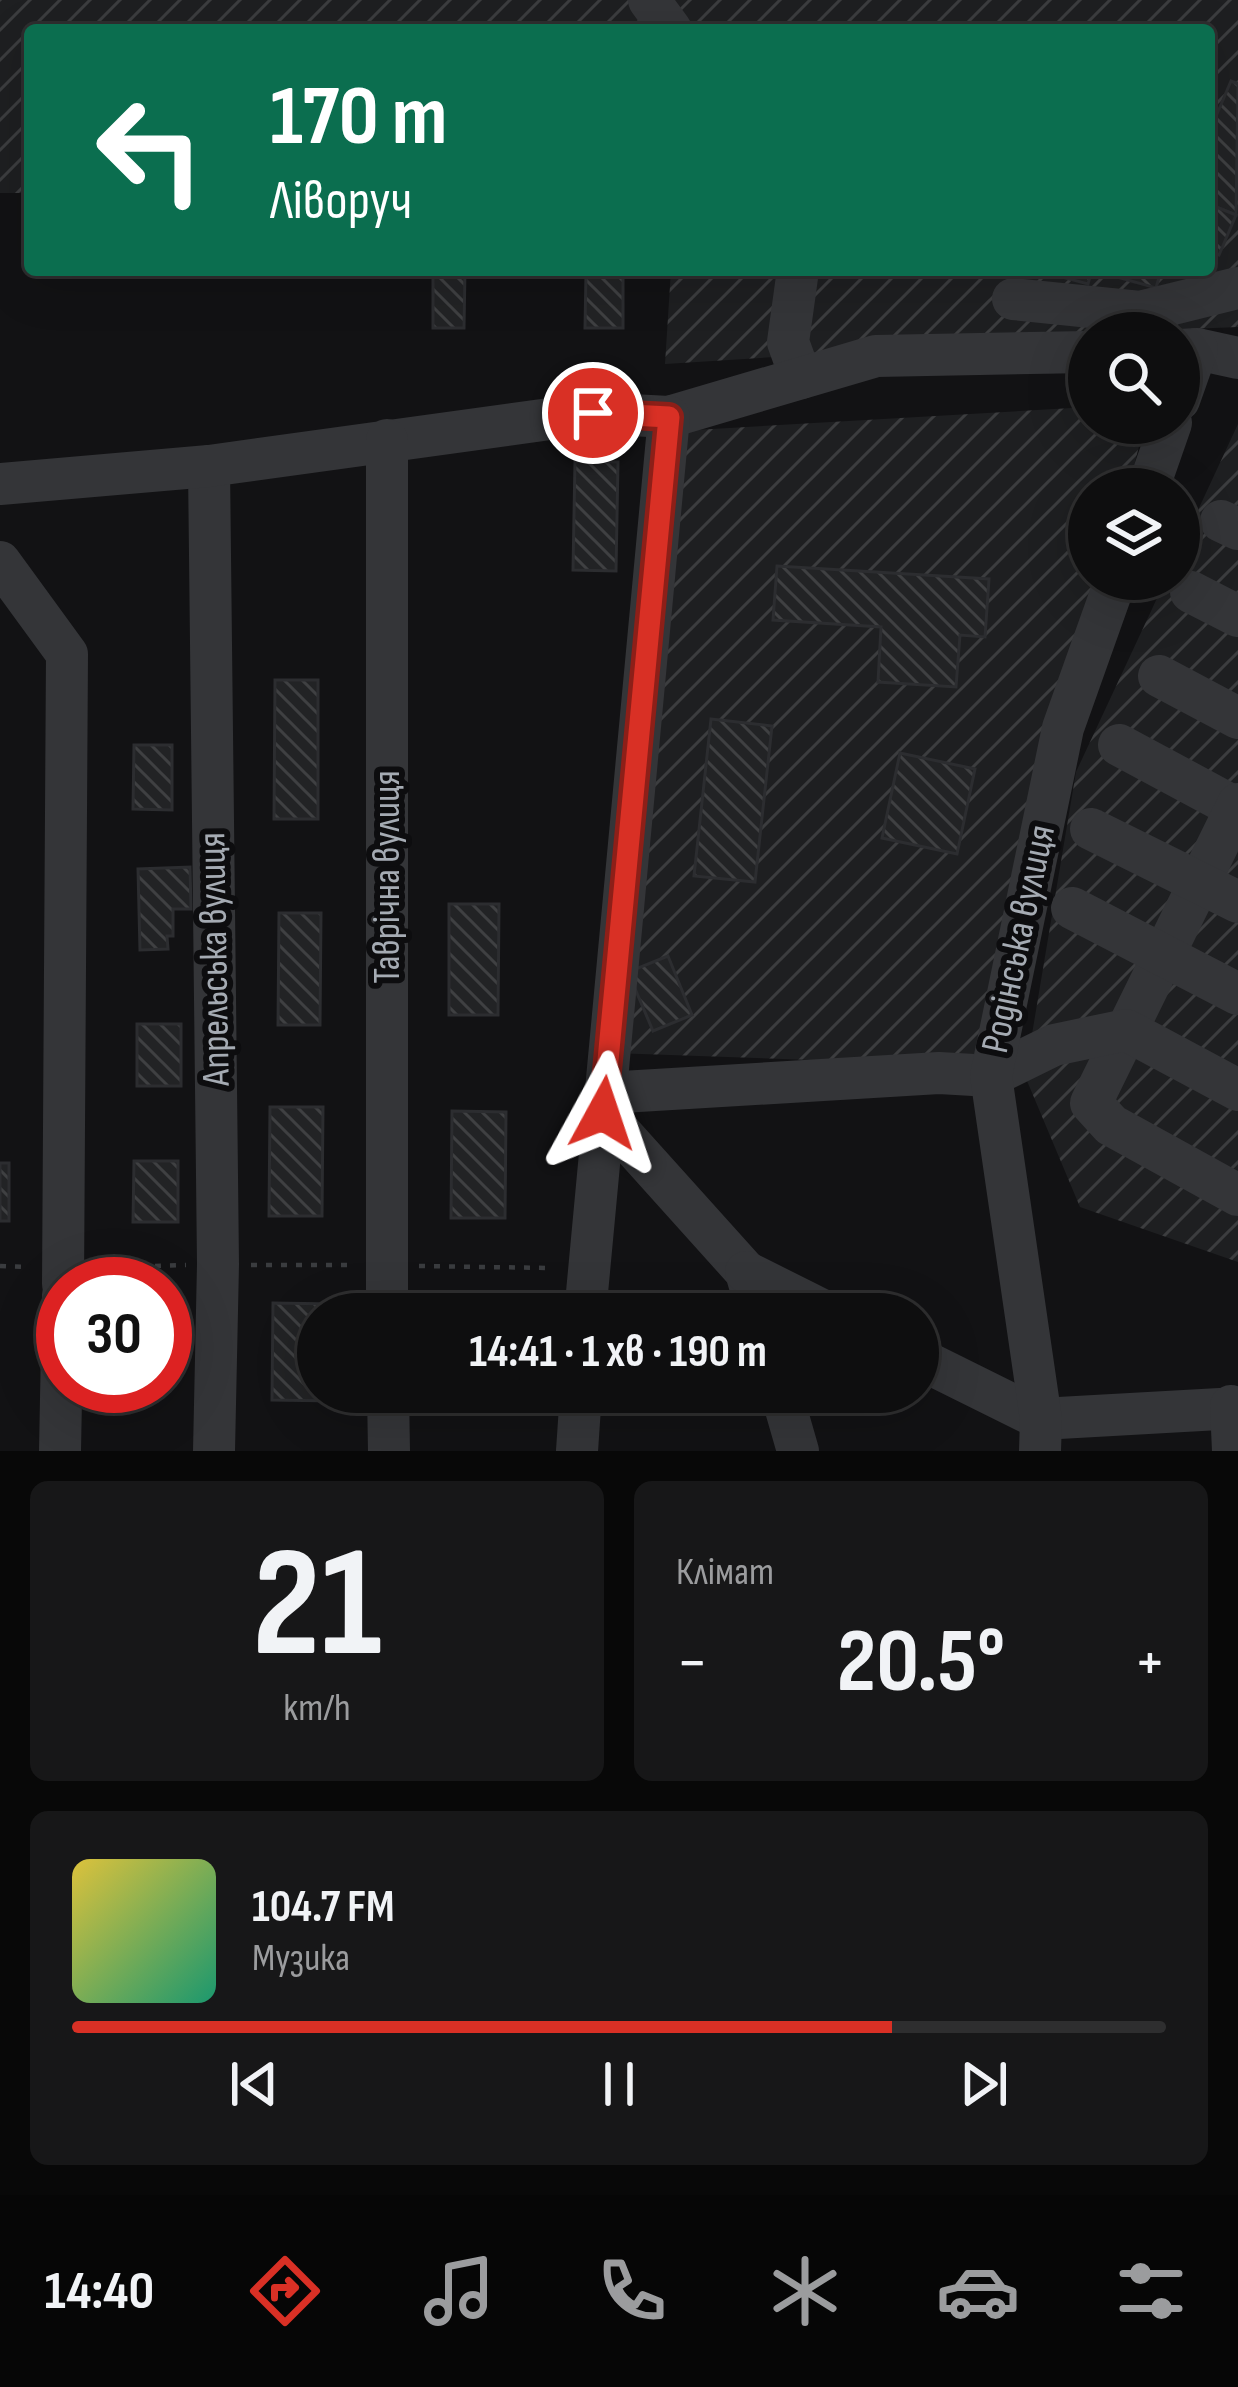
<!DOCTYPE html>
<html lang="uk">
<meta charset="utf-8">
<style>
body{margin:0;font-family:"Sofia Sans Condensed",sans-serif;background:#171718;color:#f1f3f6;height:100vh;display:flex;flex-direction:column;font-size:45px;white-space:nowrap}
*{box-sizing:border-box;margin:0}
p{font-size:39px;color:#9b9c9e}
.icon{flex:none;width:66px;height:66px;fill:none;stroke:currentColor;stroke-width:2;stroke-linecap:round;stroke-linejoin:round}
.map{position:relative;height:1451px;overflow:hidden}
.sheet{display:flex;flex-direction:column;gap:30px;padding:30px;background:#080808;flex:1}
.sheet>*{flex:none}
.banner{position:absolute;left:24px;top:24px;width:1191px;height:252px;border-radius:12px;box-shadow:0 12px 48px #0002,0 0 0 3px #2e2e2f;background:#0b6e4f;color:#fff;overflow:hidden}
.fabs{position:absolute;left:1068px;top:312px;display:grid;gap:24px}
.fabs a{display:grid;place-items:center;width:132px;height:132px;border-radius:50%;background:#0e0e0f;box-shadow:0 12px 48px #0002,0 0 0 3px #2e2e2f;font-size:60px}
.speed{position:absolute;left:36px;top:1257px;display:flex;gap:24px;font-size:60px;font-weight:700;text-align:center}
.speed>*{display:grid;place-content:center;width:156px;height:156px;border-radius:50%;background:#0e0e0f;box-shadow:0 12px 48px #0002,0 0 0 3px #2e2e2f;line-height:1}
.speed .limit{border:18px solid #d22;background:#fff;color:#111}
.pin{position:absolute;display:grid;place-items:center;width:102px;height:102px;color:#fff;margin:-51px;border:6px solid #fff;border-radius:50%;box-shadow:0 3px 12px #0007}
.me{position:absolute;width:132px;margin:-66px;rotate:5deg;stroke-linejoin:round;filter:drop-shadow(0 0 9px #0008)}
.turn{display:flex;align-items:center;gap:42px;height:252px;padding:0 48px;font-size:54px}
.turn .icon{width:156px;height:156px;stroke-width:2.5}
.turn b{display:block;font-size:84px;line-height:102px}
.big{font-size:90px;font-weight:700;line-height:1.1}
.sheet .widget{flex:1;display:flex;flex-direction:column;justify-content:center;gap:18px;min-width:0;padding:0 42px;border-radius:18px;background:#171718}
.sheet .dial{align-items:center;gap:0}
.dial b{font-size:156px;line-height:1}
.song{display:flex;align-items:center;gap:36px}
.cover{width:144px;height:144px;border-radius:18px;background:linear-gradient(135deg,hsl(50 70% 55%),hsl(160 70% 35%))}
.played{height:12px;border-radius:6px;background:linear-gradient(90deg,#d93025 75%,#2e2e2f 75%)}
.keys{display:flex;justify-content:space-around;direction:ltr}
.heat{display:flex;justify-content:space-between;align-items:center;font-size:66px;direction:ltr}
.sheet .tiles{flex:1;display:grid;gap:30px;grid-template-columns:1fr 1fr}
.widget:last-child{grid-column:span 2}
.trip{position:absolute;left:297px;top:1293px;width:642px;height:120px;border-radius:60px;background:#0e0e0f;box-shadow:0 12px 48px #0002,0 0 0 3px #2e2e2f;font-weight:700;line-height:120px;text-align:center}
.tab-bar{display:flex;height:192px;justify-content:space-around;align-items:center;background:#060606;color:#9b9c9e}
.tab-bar .icon{width:84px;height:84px}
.tab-bar .active{color:#d93025}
.tab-bar b{font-size:54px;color:#f1f3f6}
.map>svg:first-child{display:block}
.industrial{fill:url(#industrial-furrows)}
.building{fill:url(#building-back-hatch);stroke:#2c2d30;stroke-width:3}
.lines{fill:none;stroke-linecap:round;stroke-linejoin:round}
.path{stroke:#3a3c3f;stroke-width:4.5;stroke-dasharray:6 9;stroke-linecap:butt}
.minor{stroke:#343538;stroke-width:42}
.route-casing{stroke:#8d1f18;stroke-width:30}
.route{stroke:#d93025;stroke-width:21}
.labels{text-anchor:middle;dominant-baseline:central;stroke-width:12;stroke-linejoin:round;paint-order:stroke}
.street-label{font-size:39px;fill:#a5abb3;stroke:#0d0d0f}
</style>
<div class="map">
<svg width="1238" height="1451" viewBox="0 0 1238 1451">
<defs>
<pattern id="industrial-furrows" width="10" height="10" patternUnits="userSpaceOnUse" patternTransform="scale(3)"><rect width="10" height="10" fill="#1e1f21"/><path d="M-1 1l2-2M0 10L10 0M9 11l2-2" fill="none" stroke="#3c3d3f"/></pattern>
<pattern id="building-back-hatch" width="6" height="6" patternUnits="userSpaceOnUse" patternTransform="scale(3)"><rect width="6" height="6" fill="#222325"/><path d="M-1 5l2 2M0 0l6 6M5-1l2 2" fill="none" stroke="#3f4042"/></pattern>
</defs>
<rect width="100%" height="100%" fill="#121214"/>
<g class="industrial">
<path d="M0 0H1238V327L1089 333V337L665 364 671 270H1209V30H30V193H0Z"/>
<path d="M1089 407V423H1145L1128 489H1089V579H1105L981 1066 613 1053 678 431Z"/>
<path d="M1238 424V1262L1080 1207 1025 1076 1076 772 1166 579H1179V551Z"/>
</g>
<g class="building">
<path d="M1231 81 1238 84 1236 215 1209 204V133Z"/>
<path d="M1209 204 1236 215 1219 255 1209 250Z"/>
<path d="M433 270H465L464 328H433Z"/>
<path d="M1036 270H1092L1088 284Z"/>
<path d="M1092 270H1161L1156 288Z"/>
<path d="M586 273H623V328H585Z"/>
<path d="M575 461 618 462 616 571 573 570Z"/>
<path d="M777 566 989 579 985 637 960 635 956 687 878 682 881 627 773 620Z"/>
<path d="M275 680H318V819H274Z"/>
<path d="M711 719 772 726 755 882 694 876Z"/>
<path d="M134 745H172V810L133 809Z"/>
<path d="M900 753 975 769 957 854 882 838Z"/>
<path d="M190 867 191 909H173V936H167L168 949 140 950 138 869Z"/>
<path d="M449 904H499L498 1015H449Z"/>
<path d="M279 913H321L320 1025H278Z"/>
<path d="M668 956 692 1015 653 1031 628 972Z"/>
<rect x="137" y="1024" width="44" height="62"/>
<path d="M270 1107H323L322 1216H269Z"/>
<path d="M452 1111 506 1112 505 1218H451Z"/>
<path d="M134 1161H178V1222H133Z"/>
<rect x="0" y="1163" width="9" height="58"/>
<path d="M273 1303 334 1304V1314H318V1392H334V1401L272 1400Z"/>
<rect x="443" y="1305" width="57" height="9"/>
<path d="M442 1392H500L499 1406 442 1405Z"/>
</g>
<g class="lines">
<g class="path">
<path d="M251 1265H354"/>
<path d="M0 1266 30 1267"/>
<path d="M419 1266 552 1268"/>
<path d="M95 1268 186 1265"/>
</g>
<g class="minor">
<path d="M649 0 671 30"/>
<path d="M798 270 788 342 801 378"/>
<path d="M1013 299 1140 312 1238 288"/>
<path d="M1179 350 1197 349 1238 358"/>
<path d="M1179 400 1197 349"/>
<path d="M209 466 218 1264 214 1451"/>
<path d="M0 484 209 466 593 413 669 417 876 356 1089 352"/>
<path d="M1148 489 1171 423"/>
<path d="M1221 521 1238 529"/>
<path d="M0 562 67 654 63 1284"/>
<path d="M1191 592 1238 616"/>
<path d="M1159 676 1238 718"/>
<path d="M1119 745 1238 809"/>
<path d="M1238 804 1091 1103 1111 1125 1238 1195"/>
<path d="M1091 829 1238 902"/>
<path d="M1072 908 1238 994"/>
<path d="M605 1093 939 1073 991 1076 1054 1045 1126 1030 1238 1090"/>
<path d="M603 1113 746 1272 758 1314"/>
<path d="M746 1272 830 1314"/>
<path d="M387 1314V440"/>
<path d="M585 1314 669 417"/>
<path d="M918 1358 1041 1419 1238 1408"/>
<path d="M388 1392 389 1451"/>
<path d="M781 1392 798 1451"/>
<path d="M1231 1406 1233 1451"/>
<path d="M60 1451 63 1295"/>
<path d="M577 1451 581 1392"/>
<path d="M1040 1451 1041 1419 991 1076 1063 728 1116 579"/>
</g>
</g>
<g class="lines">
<defs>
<path id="route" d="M593 413 669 417 603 1113"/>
</defs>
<use href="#route" class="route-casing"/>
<use href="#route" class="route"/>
</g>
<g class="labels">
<g class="street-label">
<text transform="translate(387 877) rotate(-90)">Таврічна вулиця</text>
<text transform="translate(1019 939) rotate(-78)">Родінська вулиця</text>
<text transform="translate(215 959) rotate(-91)">Апрельська вулиця</text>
</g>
</g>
</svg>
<div class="fabs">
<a><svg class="icon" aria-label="search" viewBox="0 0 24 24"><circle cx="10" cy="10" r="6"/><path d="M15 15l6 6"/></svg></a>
<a><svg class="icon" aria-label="layers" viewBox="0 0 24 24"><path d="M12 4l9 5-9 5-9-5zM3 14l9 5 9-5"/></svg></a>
</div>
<div class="speed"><div class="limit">30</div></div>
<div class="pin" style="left:593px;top:413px;background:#d93025"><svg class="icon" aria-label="arrive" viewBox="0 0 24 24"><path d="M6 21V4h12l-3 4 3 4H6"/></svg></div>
<svg class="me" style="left:603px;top:1113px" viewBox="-20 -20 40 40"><path d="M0-17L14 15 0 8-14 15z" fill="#d93025" stroke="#fff" stroke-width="4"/></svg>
<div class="trip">14:41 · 1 хв · 190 m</div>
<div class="banner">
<div class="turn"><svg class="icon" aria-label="left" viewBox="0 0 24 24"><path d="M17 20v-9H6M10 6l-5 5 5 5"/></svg><div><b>170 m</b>Ліворуч</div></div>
</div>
</div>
<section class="sheet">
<div class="tiles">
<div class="widget dial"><b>21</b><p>km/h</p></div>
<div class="widget"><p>Клімат</p>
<div class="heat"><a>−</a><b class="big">20.5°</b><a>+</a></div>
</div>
<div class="widget">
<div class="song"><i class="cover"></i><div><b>104.7 FM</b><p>Музика</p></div></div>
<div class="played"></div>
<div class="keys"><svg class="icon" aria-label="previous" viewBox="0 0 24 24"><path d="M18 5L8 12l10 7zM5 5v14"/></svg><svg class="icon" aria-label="pause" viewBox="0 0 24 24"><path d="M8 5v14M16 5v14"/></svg><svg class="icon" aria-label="next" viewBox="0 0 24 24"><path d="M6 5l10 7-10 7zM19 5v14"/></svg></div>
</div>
</div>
</section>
<nav class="tab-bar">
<b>14:40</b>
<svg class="icon active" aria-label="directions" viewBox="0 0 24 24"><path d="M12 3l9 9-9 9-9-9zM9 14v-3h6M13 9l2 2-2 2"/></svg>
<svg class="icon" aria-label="music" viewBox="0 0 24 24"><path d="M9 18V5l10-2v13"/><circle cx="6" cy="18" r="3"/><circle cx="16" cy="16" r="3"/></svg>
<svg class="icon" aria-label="phone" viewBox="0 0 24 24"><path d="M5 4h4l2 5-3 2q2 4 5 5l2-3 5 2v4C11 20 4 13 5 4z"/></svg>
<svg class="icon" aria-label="climate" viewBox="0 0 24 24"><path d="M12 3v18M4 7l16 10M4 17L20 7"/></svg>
<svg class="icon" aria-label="car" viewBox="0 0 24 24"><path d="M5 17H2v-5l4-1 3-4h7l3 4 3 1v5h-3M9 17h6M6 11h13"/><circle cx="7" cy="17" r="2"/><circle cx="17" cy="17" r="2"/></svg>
<svg class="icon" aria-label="filters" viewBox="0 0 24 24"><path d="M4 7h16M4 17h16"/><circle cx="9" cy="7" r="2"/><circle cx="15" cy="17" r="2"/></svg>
</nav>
